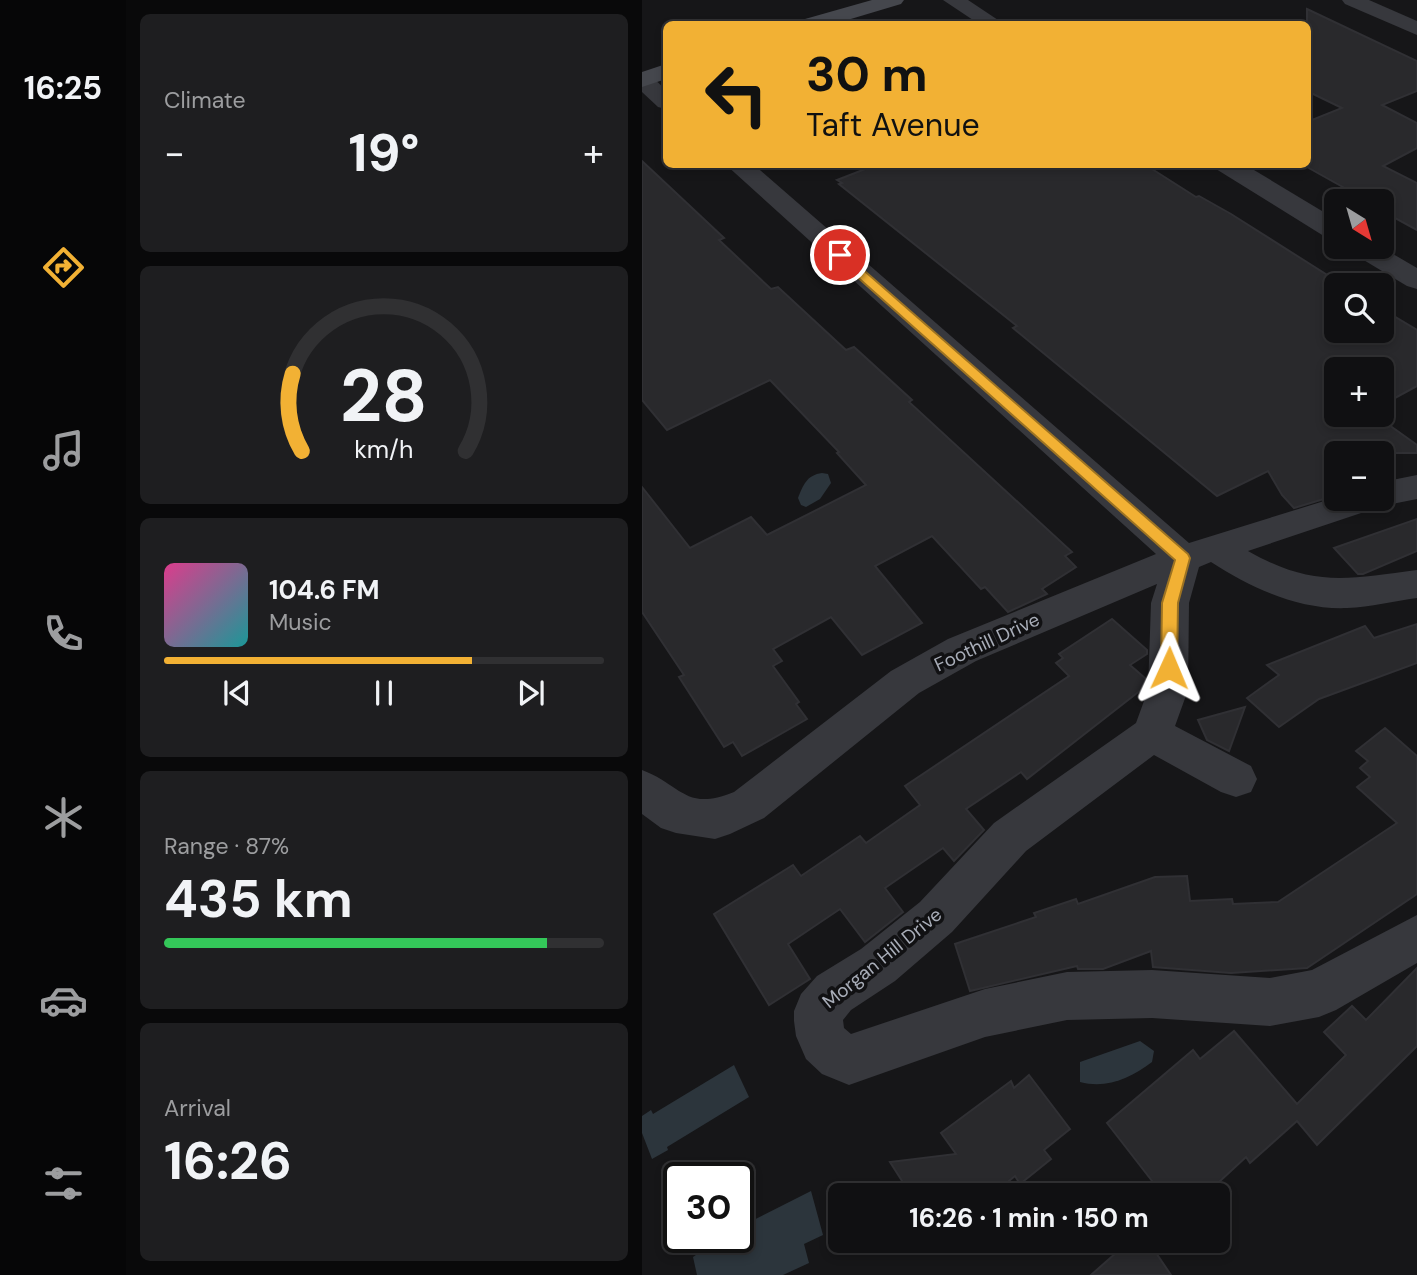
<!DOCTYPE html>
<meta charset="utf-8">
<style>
body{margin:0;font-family:"DM Sans",sans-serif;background:#1e1e20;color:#f1f3f6;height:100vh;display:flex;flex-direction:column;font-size:26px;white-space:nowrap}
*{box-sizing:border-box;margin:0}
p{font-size:23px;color:#9c9d9f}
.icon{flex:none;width:38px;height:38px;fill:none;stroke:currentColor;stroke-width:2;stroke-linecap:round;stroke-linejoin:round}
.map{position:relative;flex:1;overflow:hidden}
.details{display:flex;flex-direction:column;gap:14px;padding:14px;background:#09090a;width:516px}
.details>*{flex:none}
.guide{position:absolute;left:21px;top:21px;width:648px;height:147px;border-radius:10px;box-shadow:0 4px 10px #0003,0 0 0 2px #303032;background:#f2b134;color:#111;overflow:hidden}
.needle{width:46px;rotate:143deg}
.controls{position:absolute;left:682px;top:189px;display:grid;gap:14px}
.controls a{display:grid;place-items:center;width:70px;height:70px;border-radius:10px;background:#101012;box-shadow:0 4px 10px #0003,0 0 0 2px #303032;font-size:35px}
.speed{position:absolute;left:21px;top:1162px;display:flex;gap:14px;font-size:35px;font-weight:700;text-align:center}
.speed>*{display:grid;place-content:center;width:91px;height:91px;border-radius:50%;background:#101012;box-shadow:0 4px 10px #0003,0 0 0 2px #303032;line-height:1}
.speed .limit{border:4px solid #111;border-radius:10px;background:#fff;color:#111}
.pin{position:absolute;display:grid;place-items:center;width:60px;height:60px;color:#fff;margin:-30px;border:4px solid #fff;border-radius:50%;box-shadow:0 2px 7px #0007}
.me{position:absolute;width:77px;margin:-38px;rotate:1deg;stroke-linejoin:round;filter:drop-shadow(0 0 5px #0008)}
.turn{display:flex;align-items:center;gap:24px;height:147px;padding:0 28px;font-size:32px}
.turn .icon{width:91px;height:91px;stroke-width:2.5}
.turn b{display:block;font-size:49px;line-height:60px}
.big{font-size:52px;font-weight:700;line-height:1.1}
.details .widget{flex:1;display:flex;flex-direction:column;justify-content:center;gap:10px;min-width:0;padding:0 24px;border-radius:10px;background:#1e1e20}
.details .dial{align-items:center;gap:0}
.dial svg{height:182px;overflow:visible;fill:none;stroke:#303032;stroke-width:7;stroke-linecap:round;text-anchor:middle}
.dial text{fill:#f1f3f6;stroke:none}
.song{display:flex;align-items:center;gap:21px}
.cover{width:84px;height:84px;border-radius:10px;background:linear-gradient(135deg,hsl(330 70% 55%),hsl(180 70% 35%))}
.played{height:7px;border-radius:4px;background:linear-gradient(90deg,#f2b134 70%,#303032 70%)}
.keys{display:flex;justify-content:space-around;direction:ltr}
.heat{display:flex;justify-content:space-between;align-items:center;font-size:38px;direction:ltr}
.charge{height:10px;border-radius:5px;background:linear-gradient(90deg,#34c759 87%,#303032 0)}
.trip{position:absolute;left:186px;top:1183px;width:402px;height:70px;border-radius:10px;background:#101012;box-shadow:0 4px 10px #0003,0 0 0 2px #303032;font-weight:700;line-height:70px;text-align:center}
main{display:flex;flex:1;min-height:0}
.tab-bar{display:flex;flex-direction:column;width:126px;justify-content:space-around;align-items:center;background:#060607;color:#9c9d9f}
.tab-bar .icon{width:49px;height:49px}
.tab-bar .selected{color:#f2b134}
.tab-bar b{font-size:32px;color:#f1f3f6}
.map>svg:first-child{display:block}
.water{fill:#2c353c}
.building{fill:#29292c;stroke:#303034;stroke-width:2}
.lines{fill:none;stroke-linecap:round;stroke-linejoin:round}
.minor{fill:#37383d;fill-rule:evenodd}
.secondary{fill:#45474d;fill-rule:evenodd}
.route{fill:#f2b134;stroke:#9d7322;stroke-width:2}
.labels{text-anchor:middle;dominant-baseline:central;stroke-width:7;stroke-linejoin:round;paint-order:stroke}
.street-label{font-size:19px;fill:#a8adb8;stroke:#111113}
</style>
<main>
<nav class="tab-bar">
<b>16:25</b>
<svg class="icon selected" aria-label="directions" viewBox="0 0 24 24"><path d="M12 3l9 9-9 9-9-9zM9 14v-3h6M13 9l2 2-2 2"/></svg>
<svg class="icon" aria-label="music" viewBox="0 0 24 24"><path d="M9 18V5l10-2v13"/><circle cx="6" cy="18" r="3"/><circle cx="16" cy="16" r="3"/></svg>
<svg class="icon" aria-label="phone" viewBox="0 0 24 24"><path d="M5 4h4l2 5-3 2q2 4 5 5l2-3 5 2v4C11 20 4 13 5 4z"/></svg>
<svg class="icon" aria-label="climate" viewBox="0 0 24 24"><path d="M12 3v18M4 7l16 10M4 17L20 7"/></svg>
<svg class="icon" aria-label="car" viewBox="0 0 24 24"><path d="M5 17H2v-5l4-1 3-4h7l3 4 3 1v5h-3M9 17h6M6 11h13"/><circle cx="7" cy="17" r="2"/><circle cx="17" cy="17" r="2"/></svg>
<svg class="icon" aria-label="filters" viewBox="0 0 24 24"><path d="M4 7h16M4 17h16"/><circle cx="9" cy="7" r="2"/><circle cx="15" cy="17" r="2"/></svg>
</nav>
<section class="details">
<div class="widget"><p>Climate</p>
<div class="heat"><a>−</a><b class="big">19°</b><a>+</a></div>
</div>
<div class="widget dial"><svg viewBox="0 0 100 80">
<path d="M14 69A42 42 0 1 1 86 69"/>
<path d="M14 69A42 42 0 0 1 10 35" stroke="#f2b134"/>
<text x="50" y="56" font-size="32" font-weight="700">28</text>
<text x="50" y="72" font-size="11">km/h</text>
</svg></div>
<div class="widget">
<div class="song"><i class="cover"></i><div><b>104.6 FM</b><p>Music</p></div></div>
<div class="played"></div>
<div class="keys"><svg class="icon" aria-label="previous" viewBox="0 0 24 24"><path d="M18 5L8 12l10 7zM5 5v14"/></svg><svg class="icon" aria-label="pause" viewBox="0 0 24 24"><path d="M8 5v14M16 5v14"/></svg><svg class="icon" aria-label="next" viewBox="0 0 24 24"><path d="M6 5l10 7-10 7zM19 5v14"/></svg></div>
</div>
<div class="widget"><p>Range · 87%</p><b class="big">435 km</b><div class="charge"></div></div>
<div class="widget"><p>Arrival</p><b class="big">16:26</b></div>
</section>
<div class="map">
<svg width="775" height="1275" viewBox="0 0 775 1275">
<rect width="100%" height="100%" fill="#161618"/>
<g class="water">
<path d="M180 473 186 474 189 483 178 499 164 507 159 505 156 498C161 485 165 475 180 473Z"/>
<path d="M498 1041 512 1051 510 1062C489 1078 465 1089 438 1082V1062Z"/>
<path d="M92 1065 107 1097 25 1147 26 1150 10 1159 0 1133V1116L9 1110 11 1114Z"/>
<path d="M169 1191 181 1235 162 1244 167 1263 141 1275H55L51 1257 80 1237H96V1228Z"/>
</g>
<g class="building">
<path d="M665 9 775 61V91L740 105 775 123V148L741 166 775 183V230L740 211V201H726L665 167V122L700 108 665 91Z"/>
<path d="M0 161 82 238 77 240 129 289 136 287 204 350 212 347 270 400 267 402 430 552 423 556 434 567 400 589 405 594 366 612 343 587 339 589 290 536 233 566 280 623 220 655 189 617 131 649 140 661 131 666 157 702 154 704 165 719 100 756 91 742 82 747 37 677 42 675 0 612V487L48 548 109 517 125 535 224 485 195 453 197 452 128 380 25 430 0 400Z"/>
<path d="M236 164H502L554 197 557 196 589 214 701 285H695V331H740V309L775 330V386L740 405V369H695V415H733L775 445V453H695V495L652 508 640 495 626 471 575 496 371 328 375 326 197 184 200 183 195 180Z"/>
<path d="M775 519V551L721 574H716L692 548Z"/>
<path d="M470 619 505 650V654L488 665 504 679V686L385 779 379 772 324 809 342 830 312 861 301 848 243 888 261 912 223 942 198 909 146 944 168 979 127 1005 72 914 151 865 159 876 218 836 224 843 278 805 263 786 427 676 414 663 421 658 417 654Z"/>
<path d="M775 624V663L677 699 637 727 605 698 637 675 625 665 723 626 732 638Z"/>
<path d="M603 707 587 751 565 740 556 720Z"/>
<path d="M743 728 775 756V894L665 968 589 973 511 967 509 951 461 969H436L435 966 328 991 313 944 394 917 392 913 434 899 436 904 513 877 545 876 548 901 590 899 591 904 636 902 755 823 715 787 728 777 718 768 726 761 714 751Z"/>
<path d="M775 968V1046L675 1145 655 1121 608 1163 604 1157 563 1195H521L465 1123 551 1050 558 1059 592 1031 655 1104 704 1055 682 1032 710 1006 724 1020Z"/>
<path d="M387 1075 428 1129 402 1150 409 1159 378 1184 373 1176 350 1195H269L248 1162 314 1154 299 1133 369 1081 372 1088Z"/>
<path d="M482 1241H506L529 1275H449L475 1252 473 1249Z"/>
</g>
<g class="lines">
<g class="minor">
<path d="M301 0H326L362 24H337Z"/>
<path d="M700 0H727L775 21V35L703 4Z"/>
<path d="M0 73 8 75 24 90V109L16 107 0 92Z"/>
<path d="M83 164H111L547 543 695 497V499H740V482L775 475V499L740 506 606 551C671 588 705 579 775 570V598C752 601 729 607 705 608 657 610 609 588 569 562L557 567 547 603 546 690 533 726 609 766 615 779 609 792 594 797 579 792 512 755 384 851 310 932 253 981 209 1010 201 1020 202 1028 209 1034 343 989 425 972 510 970 628 978 670 970 775 915V963L694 1010 677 1017 628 1026 510 1018 425 1020 343 1037 207 1085 180 1074 164 1059 154 1036 152 1021V1011L159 994 175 976 219 949 278 902 352 823 494 723 506 690 509 603 515 584 334 661 277 693 122 818 88 834 73 839 34 833 19 828 0 814V770C40 785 43 812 92 792L249 671 306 639 514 554Z"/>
<path d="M571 164H602L695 220V240L685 238 574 169Z"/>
<path d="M706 247H739L775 268V289L765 286 710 253Z"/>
</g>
<g class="secondary">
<path d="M230 0H262L259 4 192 24H160L163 19Z"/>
<path d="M24 64V79L0 87V72Z"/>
</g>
</g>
<path class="route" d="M194 253H202L546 554 548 558 536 603 535 668 533 673H521L519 668 520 603 533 560 194 258Z"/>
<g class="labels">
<g class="street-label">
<text transform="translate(345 642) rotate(-25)">Foothill Drive</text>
<text transform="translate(240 958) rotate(-39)">Morgan Hill Drive</text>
</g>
</g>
</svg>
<div class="controls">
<a><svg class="needle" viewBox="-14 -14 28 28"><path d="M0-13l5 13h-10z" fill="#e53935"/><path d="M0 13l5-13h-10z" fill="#9c9d9f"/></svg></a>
<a><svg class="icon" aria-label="search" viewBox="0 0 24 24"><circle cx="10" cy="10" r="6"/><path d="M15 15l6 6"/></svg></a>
<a>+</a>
<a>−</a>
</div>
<div class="speed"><div class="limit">30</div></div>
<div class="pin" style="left:198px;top:255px;background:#d93025"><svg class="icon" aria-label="arrive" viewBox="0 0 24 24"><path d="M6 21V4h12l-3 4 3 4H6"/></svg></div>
<svg class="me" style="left:527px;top:668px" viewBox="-20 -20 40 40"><path d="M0-17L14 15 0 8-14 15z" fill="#f2b134" stroke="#fff" stroke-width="4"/></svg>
<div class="trip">16:26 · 1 min · 150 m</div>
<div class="guide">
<div class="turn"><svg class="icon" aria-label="left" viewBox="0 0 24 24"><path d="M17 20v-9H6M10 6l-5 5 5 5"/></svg><div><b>30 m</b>Taft Avenue</div></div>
</div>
</div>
</main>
